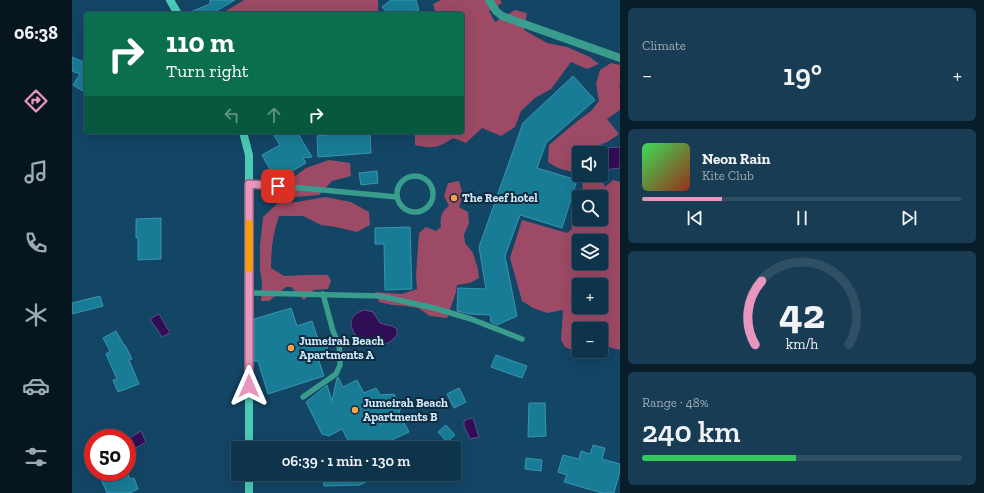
<!DOCTYPE html>
<meta charset="utf-8">
<style>
body{margin:0;font-family:"Zilla Slab",serif;background:#173c53;color:#f1f3f6;height:100vh;display:flex;flex-direction:column;font-size:15px;white-space:nowrap}
*{box-sizing:border-box;margin:0}
p{font-size:13px;color:#9baab5}
.icon{flex:none;width:22px;height:22px;fill:none;stroke:currentColor;stroke-width:2;stroke-linecap:round;stroke-linejoin:round}
.map{position:relative;flex:1;overflow:hidden}
.drawer{display:flex;flex-direction:column;gap:8px;padding:8px;background:#081d2a;width:364px}
.drawer>*{flex:none}
.banner{position:absolute;left:12px;top:12px;width:380px;height:122px;border-radius:4px;box-shadow:0 4px 16px #0002,0 0 0 1px #2e4f64;background:#0b6e4f;color:#fff;overflow:hidden}
.controls{position:absolute;left:500px;top:146px;display:grid;gap:8px}
.controls a{display:grid;place-items:center;width:36px;height:36px;border-radius:4px;background:#0e344c;box-shadow:0 4px 16px #0002,0 0 0 1px #2e4f64;font-size:20px}
.speed{position:absolute;left:12px;top:429px;display:flex;gap:8px;font-size:20px;font-weight:700;text-align:center}
.speed>*{display:grid;place-content:center;width:52px;height:52px;border-radius:50%;background:#0e344c;box-shadow:0 4px 16px #0002,0 0 0 1px #2e4f64;line-height:1}
.speed .limit{border:6px solid #d22;background:#fff;color:#111}
.pin{position:absolute;display:grid;place-items:center;width:34px;height:34px;color:#fff;margin:-17px;border-radius:8px;box-shadow:0 2px 6px #0006}
.me{position:absolute;width:44px;margin:-22px;rotate:0deg;stroke-linejoin:round;filter:drop-shadow(0 0 3px #0008)}
.turn{display:flex;align-items:center;gap:14px;height:84px;padding:0 16px;font-size:18px}
.turn .icon{width:52px;height:52px;stroke-width:2.5}
.turn b{display:block;font-size:28px;line-height:34px}
.lanes{display:flex;align-items:center;height:38px;padding:0 16px;background:#0003;justify-content:center;gap:20px;direction:ltr}
.lanes .off{opacity:.35}
.big{font-size:30px;font-weight:600;line-height:1.1}
.drawer .card{flex:1;display:flex;flex-direction:column;justify-content:center;gap:6px;min-width:0;padding:0 14px;border-radius:6px;background:#173c53}
.drawer .dial{align-items:center;gap:0}
.dial svg{height:104px;overflow:visible;fill:none;stroke:#2e4f64;stroke-width:7;stroke-linecap:round;text-anchor:middle}
.dial text{fill:#f1f3f6;stroke:none}
.song{display:flex;align-items:center;gap:12px}
.cover{width:48px;height:48px;border-radius:6px;background:linear-gradient(135deg,hsl(130 70% 55%),hsl(10 70% 35%))}
.played{height:4px;border-radius:2px;background:linear-gradient(90deg,#e797bd 25%,#2e4f64 25%)}
.keys{display:flex;justify-content:space-around;direction:ltr}
.heat{display:flex;justify-content:space-between;align-items:center;font-size:22px;direction:ltr}
.charge{height:6px;border-radius:3px;background:linear-gradient(90deg,#34c759 48%,#2e4f64 0)}
.trip{position:absolute;left:159px;top:441px;width:230px;height:40px;border-radius:4px;background:#0e344c;box-shadow:0 4px 16px #0002,0 0 0 1px #2e4f64;font-weight:600;line-height:40px;text-align:center}
main{display:flex;flex:1;min-height:0}
.menu{display:flex;flex-direction:column;width:72px;justify-content:space-around;align-items:center;background:#06151e;color:#9baab5}
.menu .icon{width:28px;height:28px}
.menu .selected{color:#e797bd}
.menu b{font-size:18px;color:#f1f3f6}
.map>svg:first-child{display:block}
.green{fill:#9c4a65;fill-rule:evenodd}
.water{fill:#300d54;stroke:#604f86}
.building{fill:#187c96;stroke:#3a95b0}
.lines{fill:none;stroke-linecap:round;stroke-linejoin:round}
.service{stroke:#3a9c8d;stroke-width:5.5}
.minor{stroke:#3a9c8d;stroke-width:8}
.secondary{stroke:#4dc9b6;stroke-width:8}
.route-casing{stroke:#96627b;stroke-width:10}
.route{stroke:#e797bd;stroke-width:7}
.slow{stroke:#f59e0b;stroke-width:7}
.poi-dot{fill:#f9a04c;stroke:#102a3d;stroke-width:1.5}
.labels{text-anchor:middle;dominant-baseline:central;stroke-width:4;stroke-linejoin:round;paint-order:stroke}
.poi-label{font-size:12px;font-weight:bold;fill:#cfe8fc;stroke:#102a3d;text-anchor:start}
</style>
<main>
<nav class="menu">
<b>06:38</b>
<svg class="icon selected" aria-label="directions" viewBox="0 0 24 24"><path d="M12 3l9 9-9 9-9-9zM9 14v-3h6M13 9l2 2-2 2"/></svg>
<svg class="icon" aria-label="music" viewBox="0 0 24 24"><path d="M9 18V5l10-2v13"/><circle cx="6" cy="18" r="3"/><circle cx="16" cy="16" r="3"/></svg>
<svg class="icon" aria-label="phone" viewBox="0 0 24 24"><path d="M5 4h4l2 5-3 2q2 4 5 5l2-3 5 2v4C11 20 4 13 5 4z"/></svg>
<svg class="icon" aria-label="climate" viewBox="0 0 24 24"><path d="M12 3v18M4 7l16 10M4 17L20 7"/></svg>
<svg class="icon" aria-label="car" viewBox="0 0 24 24"><path d="M5 17H2v-5l4-1 3-4h7l3 4 3 1v5h-3M9 17h6M6 11h13"/><circle cx="7" cy="17" r="2"/><circle cx="17" cy="17" r="2"/></svg>
<svg class="icon" aria-label="filters" viewBox="0 0 24 24"><path d="M4 7h16M4 17h16"/><circle cx="9" cy="7" r="2"/><circle cx="15" cy="17" r="2"/></svg>
</nav>
<div class="map">
<svg width="548" height="493" viewBox="0 0 548 493">
<rect width="100%" height="100%" fill="#134565"/>
<g class="green">
<path d="M172 0H306V14H149Z"/>
<path d="M369 0H428L430 3 417 11 423 22 443 10 455 13 452 30 475 43 495 47 518 57 527 64 515 69 499 62 479 89 463 98 449 111 443 127 429 136 410 128 394 143 381 138C366 148 361 149 343 145V132H390V14H364L361 4Z"/>
<path d="M539 63 548 65V86H547L548 89V110L535 119 547 134 537 141 526 146 525 153H507V174L486 168 476 162 477 145 508 119 519 111 527 101 524 84 528 70Z"/>
<path d="M257 160 278 163 279 176 260 181 247 195 223 197 210 192 217 181 234 168Z"/>
<path d="M510 175H527L529 178 533 187 541 180 548 182V350L536 347 530 357H523L524 351H529V329H507V351H513L509 354 493 347 489 340 491 310 475 313 461 308 450 301 438 258 450 220 495 233 500 229 499 221 507 203V219H529V197H510L511 195ZM507 241H529V263H507ZM507 285H529V307H507Z"/>
<path d="M387 181 391 195 387 207 396 212 397 223 392 235 393 243 401 253 406 269 407 278 398 283 385 285 384 292 375 318 358 316 346 308 333 306 320 305 307 302 303 292 330 294 345 289 344 275 347 233 354 227 364 231 369 227C368 219 369 211 377 206L372 196 376 183Z"/>
<path d="M253 197 279 202 297 212 298 225 285 232 264 227 249 225 231 216H207C201 233 199 250 199 268L212 276 235 275H256L259 281 256 289 242 290 232 300 219 287H214L197 301H189L190 283 188 269V246L191 217 206 203 225 202Z"/>
</g>
<g class="water">
<path d="M548 147V168L532 170 530 148Z"/>
<path d="M293 310 301 312 308 323 315 325 320 326 325 329V335C318 342 314 347 305 342L299 346 294 340C292 339 290 339 288 338 280 334 276 322 282 316 285 312 289 311 293 310Z"/>
<path d="M87 314 98 333 90 337 78 319Z"/>
<path d="M401 418 407 437 398 439 392 426V421L396 419Z"/>
<path d="M69 431 74 442 55 453V440Z"/>
</g>
<g class="building">
<path d="M138 0H163L139 14H113L138 4Z"/>
<path d="M319 0H344L347 10 331 14H316L310 7Z"/>
<path d="M0 57 14 63V93L1 85 8 74 0 71Z"/>
<path d="M501 76 523 100 474 143 465 168 505 180 490 228 448 215 433 256 445 316 425 325 419 322 418 315 398 314 385 311 386 288 414 289 407 247 451 123Z"/>
<path d="M200 132H225L240 157 231 158 234 163 204 180 190 155 208 145Z"/>
<path d="M263 132H298L299 153 246 157 245 136 263 134Z"/>
<path d="M305 171 306 183 289 185 287 173Z"/>
<path d="M89 218V259L66 260V237L64 238V219Z"/>
<path d="M338 227 340 289 313 290 312 244H303V228Z"/>
<path d="M28 296 31 306 0 314V303Z"/>
<path d="M219 308 225 326 240 321 247 342 253 340 257 354 246 358 252 376 196 394 186 361H182V319Z"/>
<path d="M44 331 52 345H53L60 359 57 360 67 384 46 392 41 380 45 379 34 354 38 351 31 338Z"/>
<path d="M424 355 455 366 450 378 419 367Z"/>
<path d="M266 377 271 387 285 380 292 393 304 388 308 395 322 394 329 407 327 413 337 432 320 440 318 448H280L270 429 257 436 250 434 234 402 255 385 260 401 265 378Z"/>
<path d="M387 388 394 402 382 408 375 394Z"/>
<path d="M457 403H473L474 436 456 437Z"/>
<path d="M374 425 383 435 375 442 366 432Z"/>
<path d="M521 445 533 448 530 459 548 464V471L542 493H530L492 482 495 475 486 472 491 455 507 459 509 451 518 454Z"/>
<path d="M454 458 470 460 469 471 453 469Z"/>
<path d="M26 472H55L58 479 62 478 66 489 58 493H35Z"/>
<path d="M251 474H308L288 485 252 486Z"/>
</g>
<g class="lines">
<g class="service">
<circle cx="343" cy="194" r="18"/>
<path d="M177 183 325 197"/>
<path d="M177 293 308 296 362 308 399 319 450 339"/>
<path d="M231 397 264 374 268 365V355L267 345 261 331 251 294"/>
</g>
<path class="minor" d="M417 0 424 11 430 16 548 58"/>
<g class="secondary">
<path d="M98 0 106 14"/>
<path d="M171 132 177 155V448"/>
<path d="M177 474V493"/>
</g>
</g>
<g class="lines">
<defs>
<path id="route" d="M177 386V184L206 186"/>
</defs>
<use href="#route" class="route-casing"/>
<use href="#route" class="route"/>
<path class="slow" d="M177 223V269"/>
</g>
<g class="poi-dot">
<circle cx="382" cy="198" r="4"/>
<circle cx="219" cy="348" r="4"/>
<circle cx="283" cy="410" r="4"/>
</g>
<g class="labels">
<g class="poi-label">
<text x="390" y="198">The Reef hotel</text>
<text x="227" y="341">Jumeirah Beach<tspan x="227" dy="14">Apartments A</tspan></text>
<text x="291" y="403">Jumeirah Beach<tspan x="291" dy="14">Apartments B</tspan></text>
</g>
</g>
</svg>
<div class="controls">
<a><svg class="icon" aria-label="sound" viewBox="0 0 24 24"><path d="M4 9h4l5-4v14l-5-4H4zM17 9q2 3 0 6"/></svg></a>
<a><svg class="icon" aria-label="search" viewBox="0 0 24 24"><circle cx="10" cy="10" r="6"/><path d="M15 15l6 6"/></svg></a>
<a><svg class="icon" aria-label="layers" viewBox="0 0 24 24"><path d="M12 4l9 5-9 5-9-5zM3 14l9 5 9-5"/></svg></a>
<a>+</a>
<a>−</a>
</div>
<div class="speed"><div class="limit">50</div></div>
<div class="pin" style="left:206px;top:186px;background:#d93025"><svg class="icon" aria-label="arrive" viewBox="0 0 24 24"><path d="M6 21V4h12l-3 4 3 4H6"/></svg></div>
<svg class="me" style="left:177px;top:386px" viewBox="-20 -20 40 40"><path d="M0-17L14 15 0 8-14 15z" fill="#e797bd" stroke="#fff" stroke-width="4"/></svg>
<div class="trip">06:39 · 1 min · 130 m</div>
<div class="banner">
<div class="turn"><svg class="icon" aria-label="right" viewBox="0 0 24 24"><path d="M7 20v-9h11M14 6l5 5-5 5"/></svg><div><b>110 m</b>Turn right</div></div>
<div class="lanes"><svg class="icon off" aria-label="left" viewBox="0 0 24 24"><path d="M17 20v-9H6M10 6l-5 5 5 5"/></svg><svg class="icon off" aria-label="ahead" viewBox="0 0 24 24"><path d="M12 20V5M6 11l6-6 6 6"/></svg><svg class="icon" aria-label="right" viewBox="0 0 24 24"><path d="M7 20v-9h11M14 6l5 5-5 5"/></svg></div>
</div>
</div>
<section class="drawer">
<div class="card"><p>Climate</p>
<div class="heat"><a>−</a><b class="big">19°</b><a>+</a></div>
</div>
<div class="card">
<div class="song"><i class="cover"></i><div><b>Neon Rain</b><p>Kite Club</p></div></div>
<div class="played"></div>
<div class="keys"><svg class="icon" aria-label="previous" viewBox="0 0 24 24"><path d="M18 5L8 12l10 7zM5 5v14"/></svg><svg class="icon" aria-label="pause" viewBox="0 0 24 24"><path d="M8 5v14M16 5v14"/></svg><svg class="icon" aria-label="next" viewBox="0 0 24 24"><path d="M6 5l10 7-10 7zM19 5v14"/></svg></div>
</div>
<div class="card dial"><svg viewBox="0 0 100 80">
<path d="M14 69A42 42 0 1 1 86 69"/>
<path d="M14 69A42 42 0 0 1 19 20" stroke="#e797bd"/>
<text x="50" y="56" font-size="32" font-weight="700">42</text>
<text x="50" y="72" font-size="11">km/h</text>
</svg></div>
<div class="card"><p>Range · 48%</p><b class="big">240 km</b><div class="charge"></div></div>
</section>
</main>
